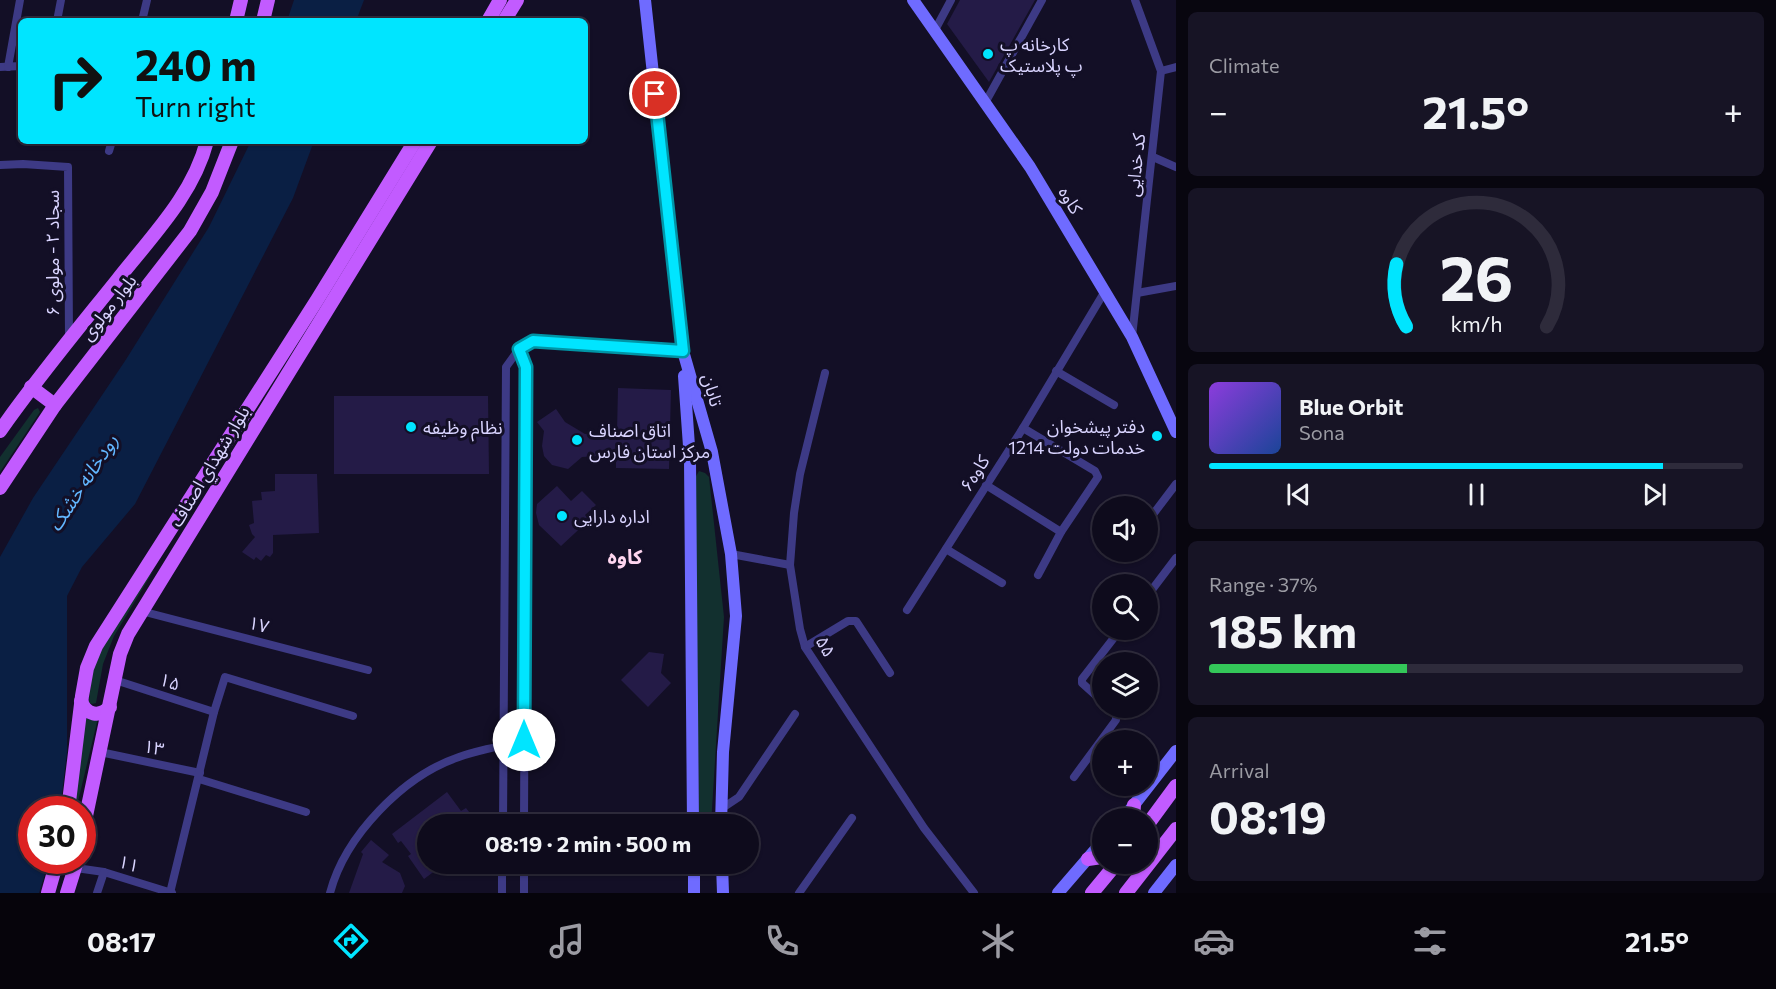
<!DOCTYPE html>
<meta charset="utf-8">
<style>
body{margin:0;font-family:Commissioner,"Noto Sans Arabic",sans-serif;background:#171425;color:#f1f3f6;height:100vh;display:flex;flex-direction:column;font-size:22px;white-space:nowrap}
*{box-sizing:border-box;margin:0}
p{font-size:20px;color:#9b9ba3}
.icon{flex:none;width:33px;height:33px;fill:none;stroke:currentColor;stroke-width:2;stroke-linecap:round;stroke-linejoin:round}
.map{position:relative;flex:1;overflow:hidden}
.drawer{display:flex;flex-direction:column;gap:12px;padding:12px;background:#08060f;width:600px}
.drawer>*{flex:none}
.banner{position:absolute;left:18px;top:18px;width:570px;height:126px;border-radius:9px;box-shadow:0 2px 4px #0004,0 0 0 2px #2e2b3b;background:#00e5ff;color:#111;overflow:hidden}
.fabs{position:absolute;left:1092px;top:496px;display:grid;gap:12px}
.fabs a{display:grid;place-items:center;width:66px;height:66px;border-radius:50%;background:#0e0b1c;box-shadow:0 2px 4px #0004,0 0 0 2px #2e2b3b;font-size:30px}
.speed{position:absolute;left:18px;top:796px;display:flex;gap:12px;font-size:30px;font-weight:700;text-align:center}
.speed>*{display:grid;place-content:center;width:78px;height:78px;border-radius:50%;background:#0e0b1c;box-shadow:0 2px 4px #0004,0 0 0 2px #2e2b3b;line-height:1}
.speed .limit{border:9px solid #d22;background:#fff;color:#111}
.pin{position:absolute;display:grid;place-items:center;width:51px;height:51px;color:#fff;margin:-26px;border:3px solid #fff;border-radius:50%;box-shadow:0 2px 6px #0007}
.me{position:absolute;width:66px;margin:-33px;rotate:0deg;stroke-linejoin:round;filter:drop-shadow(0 0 4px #0008)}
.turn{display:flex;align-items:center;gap:21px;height:126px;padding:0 18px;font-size:27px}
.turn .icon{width:78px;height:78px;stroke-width:2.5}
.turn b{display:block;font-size:42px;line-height:51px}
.big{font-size:45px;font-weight:700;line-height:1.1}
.drawer .tile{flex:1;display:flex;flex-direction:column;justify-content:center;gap:9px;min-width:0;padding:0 21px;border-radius:9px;background:#171425}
.drawer .dial{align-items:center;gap:0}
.dial svg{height:156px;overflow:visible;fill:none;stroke:#2e2b3b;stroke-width:7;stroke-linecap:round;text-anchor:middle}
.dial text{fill:#f1f3f6;stroke:none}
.song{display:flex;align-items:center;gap:18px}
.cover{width:72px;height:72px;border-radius:9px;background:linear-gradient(135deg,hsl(270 70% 55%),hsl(220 70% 35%))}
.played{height:6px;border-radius:3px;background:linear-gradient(90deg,#00e5ff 85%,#2e2b3b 85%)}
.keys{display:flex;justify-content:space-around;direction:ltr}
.heat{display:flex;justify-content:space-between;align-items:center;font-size:33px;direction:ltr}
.charge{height:9px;border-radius:4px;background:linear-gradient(90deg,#34c759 37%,#2e2b3b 0)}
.trip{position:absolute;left:417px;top:814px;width:342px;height:60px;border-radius:30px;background:#0e0b1c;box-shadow:0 2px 4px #0004,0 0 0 2px #2e2b3b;font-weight:700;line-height:60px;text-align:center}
.menu{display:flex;height:96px;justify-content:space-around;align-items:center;background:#06040b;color:#9b9ba3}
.menu .icon{width:42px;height:42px}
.menu .selected{color:#00e5ff}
.menu b{font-size:27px;color:#f1f3f6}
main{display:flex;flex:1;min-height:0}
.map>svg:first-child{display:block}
.green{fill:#12302f}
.water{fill:#0a1f44}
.building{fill:#241b47}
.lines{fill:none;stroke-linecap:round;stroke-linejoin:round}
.street{stroke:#3d3a85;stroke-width:8}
.secondary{stroke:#6f6bff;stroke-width:12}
.primary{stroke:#c25bff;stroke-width:14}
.route-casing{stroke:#0095a6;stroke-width:15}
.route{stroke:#00e5ff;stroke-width:10}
.poi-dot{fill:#00e5ff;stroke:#130f26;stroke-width:2}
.labels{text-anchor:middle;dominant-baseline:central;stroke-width:6;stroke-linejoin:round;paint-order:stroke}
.poi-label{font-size:18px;fill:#d9d4ff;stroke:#130f26;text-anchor:start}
.street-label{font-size:18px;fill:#d9d4ff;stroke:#130f26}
.water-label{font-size:20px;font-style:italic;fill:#62b6ff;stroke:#130f26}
.neighbourhood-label{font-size:20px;font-weight:bold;fill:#ffd6f0;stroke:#130f26}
</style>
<main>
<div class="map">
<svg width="1176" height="893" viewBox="0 0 1176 893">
<rect width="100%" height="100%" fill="#130f26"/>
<g class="green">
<path d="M38 408 40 412 0 472V457L34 410Z"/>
<path d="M699 471 705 473 709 477 724 617 711 825H699L695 478Z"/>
<path d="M155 568 114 636 103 664 96 703 92 704 89 702 93 662 116 620Z"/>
<path d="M86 716 98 718 76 810H73Z"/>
</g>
<g class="water">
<path d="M294 0H364L356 21H287Z"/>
<path d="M251 141H314L293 198 135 504 82 567 67 596V752L60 810H32V861H49L39 893H0V557L33 498 125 361 209 227Z"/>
</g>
<g class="building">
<path d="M960 0H1035L989 82 947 24Z"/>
<path d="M618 388 671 390 669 469 616 468V455L582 457 568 469 552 465 544 456 542 446 544 431 537 422 556 409 565 422 585 434 617 432Z"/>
<path d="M334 396H488L489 474H334Z"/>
<path d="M275 474H317L319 533 273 535V553L270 557 266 555 261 561 256 557 254 560 242 552 255 537 252 534 249 525 254 523 252 501 262 500 261 492 275 491Z"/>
<path d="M557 486 571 501 582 491 596 505 585 515 589 520 561 546 539 525 536 513 537 504Z"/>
<path d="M649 652 664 654 661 673 671 683 648 707 621 680Z"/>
<path d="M447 792 461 811 466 808 479 825H428V864H444L424 879 408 856 411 854 401 841 398 843 392 834Z"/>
<path d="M371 840 389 855 382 862 400 873 405 886 402 893H349L363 854 361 852Z"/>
</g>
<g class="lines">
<g class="street">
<path d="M57 21 61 0"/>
<path d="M142 21 147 0"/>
<path d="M935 30 951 0"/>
<path d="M0 67 21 66"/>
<path d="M8 67 20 0"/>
<path d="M1161 71 1176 67"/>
<path d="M985 103 1042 0"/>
<path d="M109 151 112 141"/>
<path d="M1153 157 1176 167"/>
<path d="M0 165 23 164 68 167 69 339"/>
<path d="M1137 293 1176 286"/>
<path d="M1132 337 1161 71 1135 0"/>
<path d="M519 349 526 367 524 825"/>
<path d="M1056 371 1114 405"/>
<path d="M825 373 800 474 794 513 790 565 800 629 805 647 924 828 974 893"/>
<path d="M1023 428 1095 471 1098 477 1061 532 1038 575"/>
<path d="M986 485 1061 532"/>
<path d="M1148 521 1176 484"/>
<path d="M946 549 1002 583"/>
<path d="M731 554 790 565"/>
<path d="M1148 595 1176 558"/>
<path d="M907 610 1023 428 1105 291"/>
<path d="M141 611 368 670"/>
<path d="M805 647 848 621H856L890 673"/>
<path d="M115 680 214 712"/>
<path d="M1102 701 1082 683V679L1120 630"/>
<path d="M100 752 200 773"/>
<path d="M1074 777 1116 720V712L1111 708"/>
<path d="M199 779 306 812"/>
<path d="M721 809 739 797 795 714"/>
<path d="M503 825 506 367 519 349 533 341 683 351"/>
<path d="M76 868 104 872 172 893"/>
<path d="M97 893 104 872"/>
<path d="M170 893 214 712 225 677 353 716"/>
<path d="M330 893C345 836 403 776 459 757 473 752 489 749 503 745"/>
<path d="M502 893V864"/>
<path d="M524 893V864"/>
<path d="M799 893 852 818"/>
</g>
<g class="secondary">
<path d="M645 0 683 351 712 452 731 554 736 616 723 752 721 825"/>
<path d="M913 0 1030 167 1132 337 1176 432"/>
<path d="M684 376 690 460 693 825"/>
<path d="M1123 819 1176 751"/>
<path d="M694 864V893"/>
<path d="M722 864 723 893"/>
<path d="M1058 893 1102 842"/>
<path d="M1154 893 1176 865"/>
</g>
<g class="primary">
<path d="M236 21 241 0"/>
<path d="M263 21 268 0"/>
<path d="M488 21 500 0"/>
<path d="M504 21 517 0"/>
<path d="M31 387 55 405"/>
<path d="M0 431C37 378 78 329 118 279 152 236 193 195 207 141"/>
<path d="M0 488 55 405 190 231 212 192 232 141"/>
<path d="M81 701C86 715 99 718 110 707"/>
<path d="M68 810 82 696 87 668 96 646 317 300 415 141"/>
<path d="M1133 819 1134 805"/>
<path d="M1148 824 1176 786"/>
<path d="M82 835 120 654 128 634 431 141"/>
<path d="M1088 859 1102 857"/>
<path d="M48 893 57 861"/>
<path d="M67 893 77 861"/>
<path d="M1092 893 1116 864"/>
<path d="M1126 893 1176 829"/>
</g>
</g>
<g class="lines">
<defs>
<path id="route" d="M524 740 526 367 519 349 533 341 683 351 655 94"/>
</defs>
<use href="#route" class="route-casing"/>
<use href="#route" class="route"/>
</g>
<g class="poi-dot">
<circle cx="988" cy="54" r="6"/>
<circle cx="411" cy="427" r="6"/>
<circle cx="1157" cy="436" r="6"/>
<circle cx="577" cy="440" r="6"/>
<circle cx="562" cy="516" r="6"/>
</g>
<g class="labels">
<g class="poi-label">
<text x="1000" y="44">کارخانه پ<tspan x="1000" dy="21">پ پلاستیک</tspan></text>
<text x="1145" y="426" text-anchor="end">دفتر پیشخوان<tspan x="1145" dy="21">خدمات دولت 1214</tspan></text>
<text x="423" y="427">نظام وظیفه</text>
<text x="589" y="430">اتاق اصناف<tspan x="589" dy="21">مرکز استان فارس</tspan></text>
<text x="574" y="516">اداره دارایی</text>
</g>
<g class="street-label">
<text transform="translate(1135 165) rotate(-84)">کد خدایی</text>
<text transform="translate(1071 200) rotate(59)">کاوه</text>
<text transform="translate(52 253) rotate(-90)">سجاد ۲ - مولوی ۶</text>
<text transform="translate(108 307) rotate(-52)">بلوار مولوی</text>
<text transform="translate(713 390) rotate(74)">تابان</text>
<text transform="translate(209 466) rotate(-59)">بلوار شهداي اصناف</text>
<text transform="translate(974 473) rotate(-58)">کاوه۶</text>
<text transform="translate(259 624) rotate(14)">۱۷</text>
<text transform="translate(826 646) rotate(61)">۵۵</text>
<text transform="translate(170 681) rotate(18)">۱۵</text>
<text transform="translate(154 747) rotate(12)">۱۳</text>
<text transform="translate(129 863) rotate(17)">۱۱</text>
</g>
<g class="water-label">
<text transform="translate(82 482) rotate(-57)">رودخانه خشک</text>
</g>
<g class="neighbourhood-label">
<text x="625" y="556">کاوه</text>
</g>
</g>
</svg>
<div class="fabs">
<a><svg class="icon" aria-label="sound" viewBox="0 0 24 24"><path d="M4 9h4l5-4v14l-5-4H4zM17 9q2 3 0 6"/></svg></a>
<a><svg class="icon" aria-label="search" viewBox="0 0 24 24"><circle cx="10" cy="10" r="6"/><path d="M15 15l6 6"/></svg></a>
<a><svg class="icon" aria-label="layers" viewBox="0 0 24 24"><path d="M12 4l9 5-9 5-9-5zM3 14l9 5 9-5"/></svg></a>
<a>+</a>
<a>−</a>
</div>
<div class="speed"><div class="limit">30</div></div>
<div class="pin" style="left:655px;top:94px;background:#d93025"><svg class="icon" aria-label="arrive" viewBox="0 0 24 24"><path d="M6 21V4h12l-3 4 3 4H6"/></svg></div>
<svg class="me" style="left:524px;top:740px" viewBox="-20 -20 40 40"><circle r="19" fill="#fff"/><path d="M0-13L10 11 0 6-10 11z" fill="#00e5ff"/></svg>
<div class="trip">08:19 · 2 min · 500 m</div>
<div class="banner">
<div class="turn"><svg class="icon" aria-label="right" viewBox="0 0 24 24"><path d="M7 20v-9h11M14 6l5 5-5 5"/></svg><div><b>240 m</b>Turn right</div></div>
</div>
</div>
<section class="drawer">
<div class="tile"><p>Climate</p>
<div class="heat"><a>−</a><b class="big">21.5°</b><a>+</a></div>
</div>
<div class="tile dial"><svg viewBox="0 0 100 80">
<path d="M14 69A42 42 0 1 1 86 69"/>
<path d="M14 69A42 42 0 0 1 9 37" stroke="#00e5ff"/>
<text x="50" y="56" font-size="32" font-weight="700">26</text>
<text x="50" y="72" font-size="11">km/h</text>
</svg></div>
<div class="tile">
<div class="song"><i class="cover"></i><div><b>Blue Orbit</b><p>Sona</p></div></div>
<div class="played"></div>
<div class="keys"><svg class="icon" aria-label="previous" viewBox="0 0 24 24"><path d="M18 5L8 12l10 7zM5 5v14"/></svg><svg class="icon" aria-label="pause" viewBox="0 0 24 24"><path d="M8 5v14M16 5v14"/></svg><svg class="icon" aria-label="next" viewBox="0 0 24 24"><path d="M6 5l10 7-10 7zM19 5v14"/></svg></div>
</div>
<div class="tile"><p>Range · 37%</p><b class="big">185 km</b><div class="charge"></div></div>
<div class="tile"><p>Arrival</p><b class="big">08:19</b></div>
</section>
</main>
<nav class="menu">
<b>08:17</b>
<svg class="icon selected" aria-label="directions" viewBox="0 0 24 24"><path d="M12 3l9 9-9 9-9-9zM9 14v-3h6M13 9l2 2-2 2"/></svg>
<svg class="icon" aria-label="music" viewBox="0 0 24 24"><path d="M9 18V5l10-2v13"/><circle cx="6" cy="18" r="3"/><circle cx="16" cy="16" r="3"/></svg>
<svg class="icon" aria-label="phone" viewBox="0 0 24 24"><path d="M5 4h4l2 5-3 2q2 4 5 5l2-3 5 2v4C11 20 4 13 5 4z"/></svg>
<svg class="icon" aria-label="climate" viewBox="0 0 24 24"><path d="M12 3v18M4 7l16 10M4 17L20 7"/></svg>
<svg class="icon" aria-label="car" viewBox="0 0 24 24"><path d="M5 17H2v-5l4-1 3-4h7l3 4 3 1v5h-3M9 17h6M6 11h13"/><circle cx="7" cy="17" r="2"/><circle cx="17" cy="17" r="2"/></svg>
<svg class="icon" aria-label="filters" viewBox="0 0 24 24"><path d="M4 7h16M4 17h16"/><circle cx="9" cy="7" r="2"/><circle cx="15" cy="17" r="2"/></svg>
<b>21.5°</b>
</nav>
